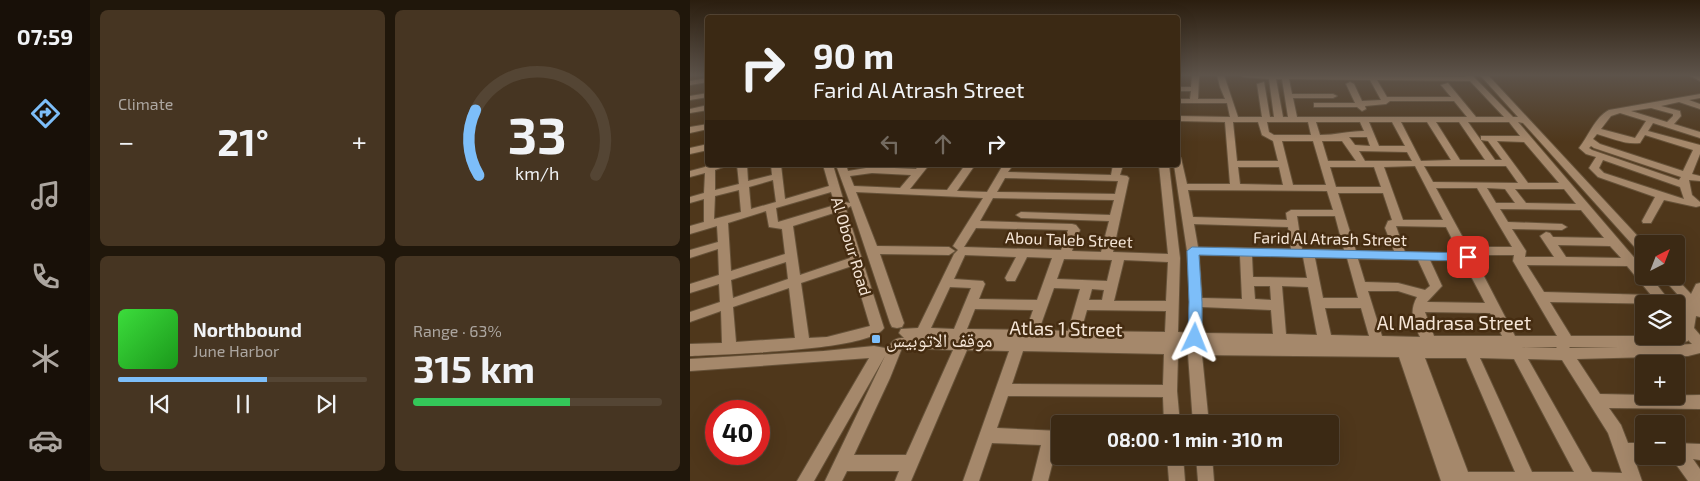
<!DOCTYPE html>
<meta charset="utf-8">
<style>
body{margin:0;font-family:"Exo 2","Noto Naskh Arabic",sans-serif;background:#463522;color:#f1f3f6;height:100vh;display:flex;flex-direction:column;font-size:19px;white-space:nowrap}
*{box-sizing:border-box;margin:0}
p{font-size:16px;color:#aca6a0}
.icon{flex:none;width:28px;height:28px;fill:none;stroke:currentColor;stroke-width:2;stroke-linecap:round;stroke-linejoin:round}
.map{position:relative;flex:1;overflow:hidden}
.side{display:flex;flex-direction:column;gap:10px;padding:10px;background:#20170b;width:600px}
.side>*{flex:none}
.banner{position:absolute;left:15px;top:15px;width:475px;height:152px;border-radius:5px;box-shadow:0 5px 20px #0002,0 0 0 1px #544534;background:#3b2914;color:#f1f3f6;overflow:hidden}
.needle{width:32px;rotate:42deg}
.buttons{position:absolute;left:945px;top:235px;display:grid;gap:10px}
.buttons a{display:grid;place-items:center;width:50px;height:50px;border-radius:5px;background:#3b2914;box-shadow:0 5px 20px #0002,0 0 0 1px #544534;font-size:25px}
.speed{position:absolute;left:15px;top:400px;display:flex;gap:10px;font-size:25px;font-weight:700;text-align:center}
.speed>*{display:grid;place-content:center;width:65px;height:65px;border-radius:50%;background:#3b2914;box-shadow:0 5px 20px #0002,0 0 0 1px #544534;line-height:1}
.speed .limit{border:8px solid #d22;background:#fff;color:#111}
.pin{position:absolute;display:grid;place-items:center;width:42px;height:42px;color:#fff;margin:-21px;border-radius:10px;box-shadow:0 2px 8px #0006}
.me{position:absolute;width:55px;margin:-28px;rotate:2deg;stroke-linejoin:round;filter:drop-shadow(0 0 4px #0008)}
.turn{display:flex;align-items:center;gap:18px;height:105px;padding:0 25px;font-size:22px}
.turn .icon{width:65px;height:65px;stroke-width:2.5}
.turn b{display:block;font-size:35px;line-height:42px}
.lanes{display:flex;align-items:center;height:48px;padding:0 25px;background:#0003;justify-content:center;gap:25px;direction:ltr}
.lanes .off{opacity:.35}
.big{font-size:38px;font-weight:700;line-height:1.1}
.side .tile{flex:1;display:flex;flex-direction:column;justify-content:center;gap:8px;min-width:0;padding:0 18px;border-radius:8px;background:#463522}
.side .dial{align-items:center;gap:0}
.dial svg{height:130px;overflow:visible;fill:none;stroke:#544534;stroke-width:7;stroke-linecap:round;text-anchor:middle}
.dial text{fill:#f1f3f6;stroke:none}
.song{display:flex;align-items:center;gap:15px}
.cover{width:60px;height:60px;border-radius:8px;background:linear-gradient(135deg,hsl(120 70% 55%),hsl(120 70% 35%))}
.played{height:5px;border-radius:2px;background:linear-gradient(90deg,#7dbef9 60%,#544534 60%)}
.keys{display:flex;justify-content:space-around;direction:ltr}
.heat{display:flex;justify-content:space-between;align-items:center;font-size:28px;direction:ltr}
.charge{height:8px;border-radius:4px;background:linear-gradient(90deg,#34c759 63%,#544534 0)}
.side .tiles{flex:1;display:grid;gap:10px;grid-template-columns:repeat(2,1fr)}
.trip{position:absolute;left:361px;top:415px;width:288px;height:50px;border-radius:5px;background:#3b2914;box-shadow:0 5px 20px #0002,0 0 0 1px #544534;font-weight:700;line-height:50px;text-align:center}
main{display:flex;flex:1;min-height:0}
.tab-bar{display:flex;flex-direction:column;width:90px;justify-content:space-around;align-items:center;background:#181008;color:#aca6a0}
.tab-bar .icon{width:35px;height:35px}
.tab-bar .current{color:#7dbef9}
.tab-bar b{font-size:22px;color:#f1f3f6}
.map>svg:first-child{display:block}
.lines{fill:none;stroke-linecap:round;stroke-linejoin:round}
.minor-casing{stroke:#665239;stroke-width:2}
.minor{fill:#a5886b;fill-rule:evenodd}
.route{fill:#7dbef9;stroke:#517ca2}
.poi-dot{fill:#7dbef9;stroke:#452c11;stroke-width:2}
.labels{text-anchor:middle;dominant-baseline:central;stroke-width:5;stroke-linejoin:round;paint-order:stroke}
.street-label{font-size:16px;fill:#f6e6d7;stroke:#452c11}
.near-street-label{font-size:19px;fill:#f6e6d7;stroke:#452c11}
.near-poi-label{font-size:19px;fill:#f6e6d7;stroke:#452c11;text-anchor:start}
</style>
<main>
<nav class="tab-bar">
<b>07:59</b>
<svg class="icon current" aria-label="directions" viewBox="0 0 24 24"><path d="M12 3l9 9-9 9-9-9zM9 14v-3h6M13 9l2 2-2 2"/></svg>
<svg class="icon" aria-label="music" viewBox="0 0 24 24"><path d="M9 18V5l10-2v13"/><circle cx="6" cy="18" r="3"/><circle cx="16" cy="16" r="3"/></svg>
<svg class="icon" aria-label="phone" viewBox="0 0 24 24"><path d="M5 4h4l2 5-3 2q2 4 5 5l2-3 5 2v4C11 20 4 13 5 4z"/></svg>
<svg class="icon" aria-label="climate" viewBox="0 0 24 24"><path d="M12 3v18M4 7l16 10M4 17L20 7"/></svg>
<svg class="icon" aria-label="car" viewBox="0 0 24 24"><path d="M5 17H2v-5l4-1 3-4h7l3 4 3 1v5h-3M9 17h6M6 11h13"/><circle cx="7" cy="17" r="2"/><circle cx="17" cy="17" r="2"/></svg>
</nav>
<section class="side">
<div class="tiles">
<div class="tile"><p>Climate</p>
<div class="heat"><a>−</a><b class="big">21°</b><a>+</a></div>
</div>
<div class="tile dial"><svg viewBox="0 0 100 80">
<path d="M14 69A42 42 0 1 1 86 69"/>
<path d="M14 69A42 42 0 0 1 12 29" stroke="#7dbef9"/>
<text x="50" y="56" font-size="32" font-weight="700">33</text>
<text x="50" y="72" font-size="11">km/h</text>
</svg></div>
<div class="tile">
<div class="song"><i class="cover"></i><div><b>Northbound</b><p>June Harbor</p></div></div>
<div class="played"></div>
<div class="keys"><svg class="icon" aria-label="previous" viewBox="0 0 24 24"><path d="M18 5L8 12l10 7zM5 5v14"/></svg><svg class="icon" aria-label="pause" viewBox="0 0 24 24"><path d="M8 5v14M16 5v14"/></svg><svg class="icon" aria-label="next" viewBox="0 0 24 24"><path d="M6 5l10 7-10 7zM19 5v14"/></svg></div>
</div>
<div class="tile"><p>Range · 63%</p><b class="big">315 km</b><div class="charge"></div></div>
</div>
</section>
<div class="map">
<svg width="1010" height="481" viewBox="0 0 1010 481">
<rect width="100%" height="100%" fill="#4f371b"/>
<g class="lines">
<defs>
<g id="minor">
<path d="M502 75H509L508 99H535L530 87 527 75H534L548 117H572L567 84 574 82 580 117H584L579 79 553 77 550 75 776 77 775 75H782L823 117H828L790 75H798L955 244 954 254 950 253 833 123 828 122 954 269V276H960L982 304 860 302 881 336H986L990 330 986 325V311L993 315 996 304 971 276H984L1001 294 1006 284 1010 283V317L1006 316 1004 328 1010 335V353L998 356 887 359 910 394 954 395V396L1010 395V409L919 408 931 425 938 443H954V456H960L954 459 944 458 952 481H751L709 357 512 355 519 424H503L498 354H488L487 391 490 424H474L473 397 318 396 307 428 370 431V445H367L358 481H342L351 445 302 443 289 481H273L319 351 277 350 221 481H205L209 471H157L152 481H135L195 356 124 481H107L179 358 0 371V359L134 351 184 346 195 348 197 352C200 343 204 337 214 338L209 333 211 329 228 328 264 254 268 250 263 246 293 198 166 192 187 246 259 247 265 251 259 255 190 254 214 323 212 327 207 328 202 327 200 323 161 206 156 209 194 328C181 351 31 354 0 356V344L32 343 31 311 0 322V312L30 302 29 284 0 293V284L29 275 28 249 0 258V250L28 242 27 226 0 234V226L14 222V199L0 203V197L14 193 15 173 0 177V171L15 167 18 163V165H39L25 170V190L49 184 47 165H57L58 181 82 175 81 165H91L95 199 139 186 133 165H143L154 202 160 203 146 165H156L158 171 182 167 226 169 229 165H239L220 189 257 190 275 165H285L267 191 297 192 313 165H323L318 172 421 175 423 165H433L430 175 437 176 439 178 423 252 478 254 469 165H479L490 258 488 332 499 333 500 302 497 251 484 165H488V157L491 158 497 184H540L535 122 488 121V116L540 117 537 103H488V99H500L501 91H488V87H501ZM586 79H592L598 117H593ZM599 79 680 80 691 100 672 101 664 84 660 82 656 84 665 103H624V107H667L672 111 676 109 675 106 696 104 700 101H764L777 117H607L603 98H643L647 96 643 94H602ZM687 80 780 81 814 117H786L758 83 751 85 761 97H697ZM543 122H568L572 135 583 141 588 161H547ZM577 122H618L621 135H584L579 132ZM626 122H670L674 131C658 131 646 135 630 135ZM679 122H702L715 146H689ZM711 122H737L761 160 731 161ZM746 122H769L795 160H770ZM778 122H819L830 136H791V140L798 141 812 160H805ZM659 137H677L680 146 665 145ZM592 141H623L636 185H603ZM632 141H652L666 161H638ZM807 141 834 142 869 183H838ZM669 151 717 152 722 161H675ZM725 166 753 220H713L694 167ZM734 166H816L828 183 743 182ZM548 167H589L593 185 550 184ZM640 167H684L691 187H646ZM182 173 221 175 210 188 164 186 160 176ZM315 178 428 181 425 194 307 192ZM83 180 86 202 61 209 59 187ZM746 188H787L822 247H778ZM797 188 815 189 825 203H806ZM825 189H874L886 204 836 203ZM49 190 51 212 24 219 25 196ZM498 190 637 191 643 210H601L596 213 597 220 503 217ZM141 192 145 205 88 222 86 208ZM648 193H693L702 220 698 221 695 228 704 251H666ZM303 198 424 200 420 215 331 212 326 215 331 218 419 221 411 252 382 251 390 230 386 225 382 224 290 221ZM810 209 891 210 914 238 863 237 860 233 856 232 850 236 864 257H835L836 251 822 229 872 230 877 227 872 224 818 222ZM76 211 79 227 92 229 95 254 41 271 38 223ZM147 212 160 258 110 275 103 226ZM607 216H645L654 250 612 249ZM504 224 598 227 601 249 508 247ZM706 226 756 227 769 253 715 252ZM286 228 378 230 371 250 274 247ZM868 245 920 246 931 258 876 257ZM275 255 326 257 315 278 317 281H325L337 257 362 258 347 300 289 299 295 284 293 281 264 279ZM509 255 550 256 552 299 512 298ZM783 255H824L823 261 867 336H825ZM562 256 613 257 617 278 563 277ZM625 258H657L668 298H633ZM374 259 422 260 417 281 367 279ZM668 259 728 260 740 286 735 290 708 283 675 282ZM434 260 478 262 476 301H424ZM740 260 773 261 795 303 737 302 752 286ZM96 262 98 279 43 298 41 280ZM837 265 937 266 961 295 854 292ZM162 266 180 326 137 337 119 338 111 283ZM564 286H580L581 300 565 299ZM592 286 618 287 627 335 596 334ZM260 287 281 288 264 329 241 328ZM99 288 105 338 46 342 43 307ZM364 288 390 289 378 331 349 330ZM402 289 414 290 412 300H399ZM678 291H708L727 297C719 311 723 322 730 337L692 336ZM512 307 581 310 583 334 512 333ZM635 308H671L679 336 641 335ZM285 309 343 310 336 330 277 329ZM397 310 476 311 475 332 391 331ZM735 312 800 313 812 336H744ZM998 340 1002 344 985 345 998 341ZM831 347H867L866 348ZM879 347H929L880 348ZM212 348 263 350 216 455H164L200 378ZM333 351 474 354 473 385 322 384ZM735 358H776L825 472H778ZM790 358 824 359 884 472H842ZM838 359 872 360 918 433 932 473 902 472Z"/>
<path d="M999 75 1010 76V81Z"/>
<path d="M18 78V82L0 85V81Z"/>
<path d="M18 93V97L0 100V96Z"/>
<path d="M1010 94V98L999 100 1010 104V109L989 102 971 106 990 111 991 116 984 124 1010 132V138L963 123 958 131 1010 145V154L1002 174 1010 176V181L999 180 1002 195 1010 202V206L1006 207 974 200 961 223H953L952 221 965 197 908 177 899 168 906 157 896 154 889 148C898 137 905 117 919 110ZM961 108 983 114V116L977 122 941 111ZM930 113 956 121 945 138 911 129 921 116ZM907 134C921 138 936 145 950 143L955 135 1003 150 993 171 910 144 903 139ZM901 146 904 148 991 177 989 180 902 150 899 148ZM913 160 990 187 994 199 914 173 909 168Z"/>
<path d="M18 105V110L0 113V109Z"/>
<path d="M18 124V129L0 133V127Z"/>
<path d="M18 144V150L0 154V148Z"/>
<path d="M986 443 1010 444V460L1003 459 1010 469V481H998L980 456H986Z"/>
<path d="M477 456H493L495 481H479Z"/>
<path d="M506 456H522L524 481H508Z"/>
</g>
</defs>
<use href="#minor" class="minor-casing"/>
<use href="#minor" class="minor"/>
</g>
<linearGradient id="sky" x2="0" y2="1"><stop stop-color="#2b1e0f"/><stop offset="0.53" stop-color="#5d534a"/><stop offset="1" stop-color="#5d534a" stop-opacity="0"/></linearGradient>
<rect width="1010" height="142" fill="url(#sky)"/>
<path class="route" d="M502 247 778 253 784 257 778 261 509 255 512 302V338L510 341 505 343 500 341 498 338 499 302 497 251Z"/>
<rect class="poi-dot" x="181" y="334" width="10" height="10" rx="2.5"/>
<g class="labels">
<g class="street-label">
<text transform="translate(640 238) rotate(1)">Farid Al Atrash Street</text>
<text transform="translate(379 239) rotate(2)">Abou Taleb Street</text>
<text transform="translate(162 246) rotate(73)">Al Obour Road</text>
</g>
<g class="near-street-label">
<text x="764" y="322">Al Madrasa Street</text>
<text transform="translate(376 328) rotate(1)">Atlas 1 Street</text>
</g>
<g class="near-poi-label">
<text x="196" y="339">موقف الاتوبيس</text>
</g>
</g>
</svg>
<div class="buttons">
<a><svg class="needle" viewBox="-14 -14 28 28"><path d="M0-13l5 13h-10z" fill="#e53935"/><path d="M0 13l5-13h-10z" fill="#aca6a0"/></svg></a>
<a><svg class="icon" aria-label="layers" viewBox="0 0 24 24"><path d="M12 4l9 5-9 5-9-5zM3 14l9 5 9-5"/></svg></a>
<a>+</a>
<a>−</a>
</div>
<div class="speed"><div class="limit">40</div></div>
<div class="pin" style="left:778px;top:257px;background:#d93025"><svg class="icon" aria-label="arrive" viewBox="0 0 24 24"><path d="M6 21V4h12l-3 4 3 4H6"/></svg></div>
<svg class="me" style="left:505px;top:338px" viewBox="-20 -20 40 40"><path d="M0-17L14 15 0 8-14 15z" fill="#7dbef9" stroke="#fff" stroke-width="4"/></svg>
<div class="trip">08:00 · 1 min · 310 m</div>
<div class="banner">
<div class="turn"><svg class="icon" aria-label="right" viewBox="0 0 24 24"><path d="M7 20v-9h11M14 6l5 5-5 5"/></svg><div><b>90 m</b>Farid Al Atrash Street</div></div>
<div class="lanes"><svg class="icon off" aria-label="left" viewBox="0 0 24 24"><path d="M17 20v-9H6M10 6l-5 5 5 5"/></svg><svg class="icon off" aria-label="ahead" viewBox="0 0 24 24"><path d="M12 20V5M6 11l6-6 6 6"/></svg><svg class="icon" aria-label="right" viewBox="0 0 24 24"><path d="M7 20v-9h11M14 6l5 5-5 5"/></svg></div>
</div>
</div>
</main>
